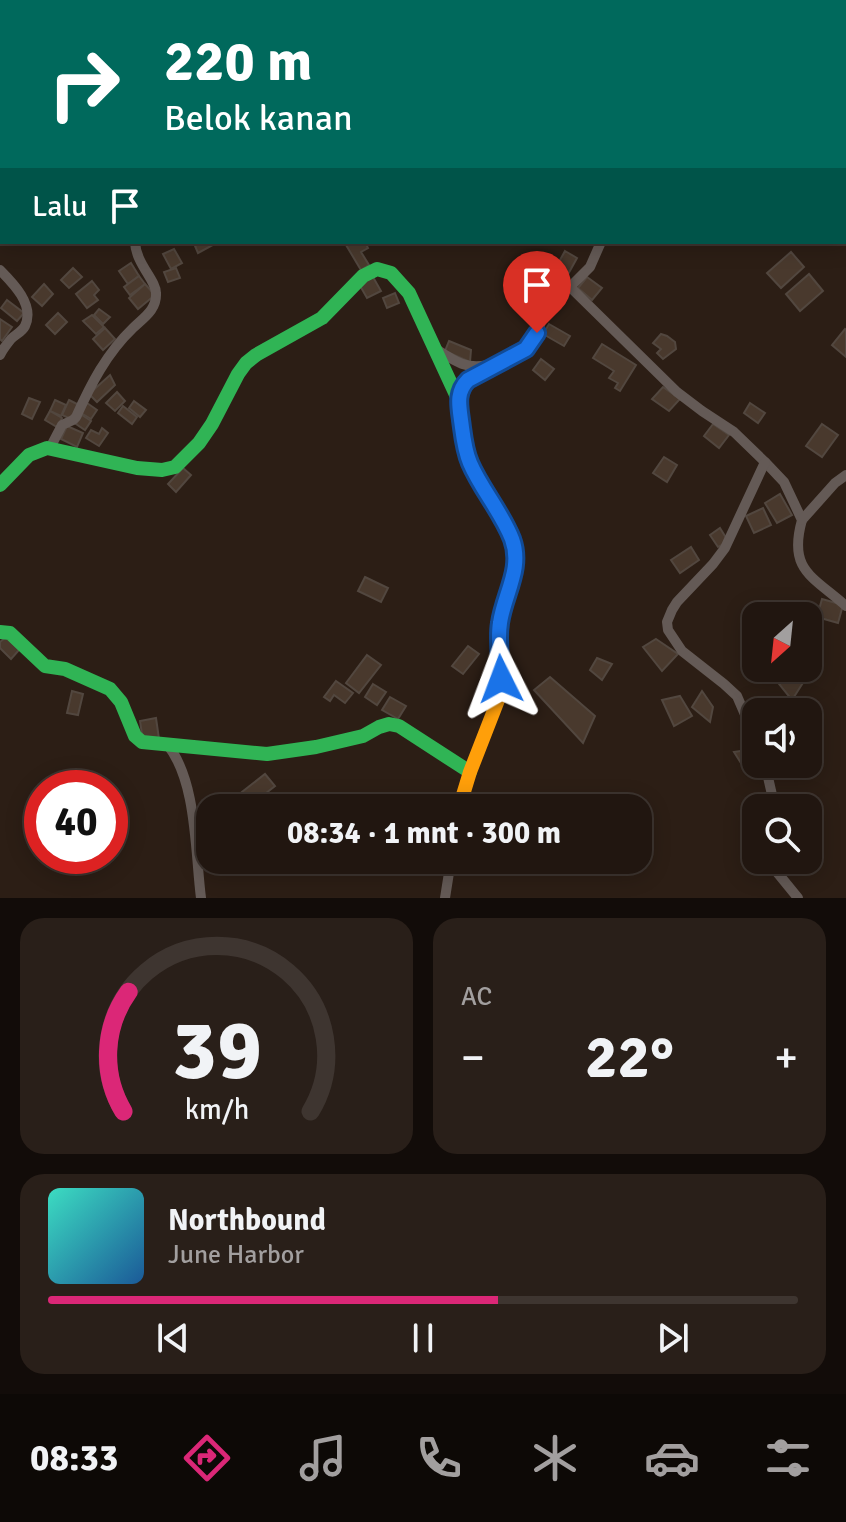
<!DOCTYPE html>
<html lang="id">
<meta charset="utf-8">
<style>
body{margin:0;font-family:Signika,sans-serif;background:#291f19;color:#f1f3f6;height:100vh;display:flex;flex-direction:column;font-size:30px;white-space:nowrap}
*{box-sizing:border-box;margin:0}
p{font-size:26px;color:#a29f9f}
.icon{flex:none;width:44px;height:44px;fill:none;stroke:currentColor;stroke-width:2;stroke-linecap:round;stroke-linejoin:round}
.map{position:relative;height:898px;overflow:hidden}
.side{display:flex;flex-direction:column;gap:20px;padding:20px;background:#120c09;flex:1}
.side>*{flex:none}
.guide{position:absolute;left:0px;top:0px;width:846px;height:244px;box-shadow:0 4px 20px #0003,0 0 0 2px #3e3530;background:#00695c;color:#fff;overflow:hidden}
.needle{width:52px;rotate:207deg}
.buttons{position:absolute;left:742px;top:602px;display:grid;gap:16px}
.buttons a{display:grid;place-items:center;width:80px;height:80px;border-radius:16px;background:#211610;box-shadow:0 4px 20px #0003,0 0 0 2px #3e3530;font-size:40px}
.speed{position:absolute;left:24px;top:770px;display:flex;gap:16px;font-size:40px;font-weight:700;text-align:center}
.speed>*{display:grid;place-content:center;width:104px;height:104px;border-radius:50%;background:#211610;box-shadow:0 4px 20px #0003,0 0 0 2px #3e3530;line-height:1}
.speed .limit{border:12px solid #d22;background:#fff;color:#111}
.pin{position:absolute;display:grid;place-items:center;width:68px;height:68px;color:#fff;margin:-82px -34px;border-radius:50% 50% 50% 0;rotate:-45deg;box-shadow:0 0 8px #0007}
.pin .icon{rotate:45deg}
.me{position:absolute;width:88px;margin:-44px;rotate:357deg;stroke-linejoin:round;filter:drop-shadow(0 0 6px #0008)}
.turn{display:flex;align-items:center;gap:28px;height:168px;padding:0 32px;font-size:36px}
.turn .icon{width:104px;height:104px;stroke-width:2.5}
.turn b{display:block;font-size:56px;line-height:68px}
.then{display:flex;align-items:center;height:76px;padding:0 32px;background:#0003;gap:16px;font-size:30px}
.big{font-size:60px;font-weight:800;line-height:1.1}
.side .widget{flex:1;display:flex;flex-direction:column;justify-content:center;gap:12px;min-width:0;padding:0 28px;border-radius:24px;background:#291f19}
.side .dial{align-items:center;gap:0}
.dial svg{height:208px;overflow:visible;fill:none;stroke:#3e3530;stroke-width:7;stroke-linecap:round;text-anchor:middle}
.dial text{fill:#f1f3f6;stroke:none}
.song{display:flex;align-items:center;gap:24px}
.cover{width:96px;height:96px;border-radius:12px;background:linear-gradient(135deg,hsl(170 70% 55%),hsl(210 70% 35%))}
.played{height:8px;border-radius:4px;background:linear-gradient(90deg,#db2777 60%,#3e3530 60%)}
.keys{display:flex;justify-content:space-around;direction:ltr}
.heat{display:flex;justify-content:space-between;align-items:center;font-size:44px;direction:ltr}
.side .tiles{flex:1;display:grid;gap:20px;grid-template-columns:1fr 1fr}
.widget:last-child{grid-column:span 2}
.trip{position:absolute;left:196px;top:794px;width:456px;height:80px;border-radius:24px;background:#211610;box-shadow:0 4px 20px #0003,0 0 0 2px #3e3530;font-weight:800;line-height:80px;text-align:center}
.dock{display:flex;height:128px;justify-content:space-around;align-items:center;background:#0d0906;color:#a29f9f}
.dock .icon{width:56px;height:56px}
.dock .active{color:#db2777}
.dock b{font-size:36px;color:#f1f3f6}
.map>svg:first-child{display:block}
.building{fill:#49392d;stroke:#52473f;stroke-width:2}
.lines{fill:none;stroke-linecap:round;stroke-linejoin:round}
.street{stroke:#645a56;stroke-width:10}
.fast{stroke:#30b455;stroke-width:14}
.slow{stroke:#ff9f0a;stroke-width:14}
.route-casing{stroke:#114b97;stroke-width:20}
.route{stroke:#1a73e8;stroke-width:14}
</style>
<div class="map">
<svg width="846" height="898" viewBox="0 0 846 898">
<rect width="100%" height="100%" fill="#2c1e15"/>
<g class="building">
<path d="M203 242H211L213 245 198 253 195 246Z"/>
<path d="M350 242H365L368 248 361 252 369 265 361 270 346 245Z"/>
<path d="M174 249 182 263 171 269 163 254Z"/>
<path d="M565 251 577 258 567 276 555 269Z"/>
<path d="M791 252 804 267 781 288 767 273Z"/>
<path d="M131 263 139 276 128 284 119 271Z"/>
<path d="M73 268 82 277 69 288 61 280Z"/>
<path d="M176 268 180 278 168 282 164 272Z"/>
<path d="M809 274 823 291 800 311 786 294Z"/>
<path d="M139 276 145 284 130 295 124 287Z"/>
<path d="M373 277 381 291 367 298 359 284Z"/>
<path d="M587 277 602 288 592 300 578 288Z"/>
<path d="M92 281 99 290 94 295 98 300 87 308 76 294Z"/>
<path d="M44 284 53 294 42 306 32 297Z"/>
<path d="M145 284 155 295 138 309 129 298Z"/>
<path d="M395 293 399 303 387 308 383 298Z"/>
<path d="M7 300 24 313 17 321 1 308Z"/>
<path d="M99 309 110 317 103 324 94 315Z"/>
<path d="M58 313 67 322 55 334 46 325Z"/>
<path d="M92 315 104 327 96 334 83 321Z"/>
<path d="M0 319 12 327 2 341 0 339Z"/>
<path d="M549 324 570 336 564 346 543 334Z"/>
<path d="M105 328 115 339 103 350 93 339Z"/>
<path d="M845 329 846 330V357L832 345Z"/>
<path d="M661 334 667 336 675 342 676 349 663 359 657 353 661 349 653 343Z"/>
<path d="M449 341 471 350 470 362 445 351Z"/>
<path d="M602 344 636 365 620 391 615 388 618 383 609 378 614 371 593 358Z"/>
<path d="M541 359 554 369 545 380 533 370Z"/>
<path d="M110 375 115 385 97 402 89 394Z"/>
<path d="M663 387 680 399 669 411 652 399Z"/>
<path d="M117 392 125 401 115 411 106 403Z"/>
<path d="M29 398 40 402 32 419 22 414Z"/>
<path d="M55 400 66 405 61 416 50 411Z"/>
<path d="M69 400 79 405 71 419 62 415Z"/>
<path d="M134 401 146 410 140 417 129 408Z"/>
<path d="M87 403 97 410 91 419 81 413Z"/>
<path d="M750 403 765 413 758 423 744 413Z"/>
<path d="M123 406 137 417 132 424 118 413Z"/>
<path d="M50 411 62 418 57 427 45 420Z"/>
<path d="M82 415 91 421 85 430 76 424Z"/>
<path d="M713 424 729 435 719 448 704 436Z"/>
<path d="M822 424 838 435 822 457 806 446Z"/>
<path d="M67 426 83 433 77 447 61 439Z"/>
<path d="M102 428 108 433 99 446 86 438 91 430 99 434Z"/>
<path d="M664 457 677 465 667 482 653 473Z"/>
<path d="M183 468 191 475 176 492 168 484Z"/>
<path d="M780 494 792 515 777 523 765 503Z"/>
<path d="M763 508 771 525 754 533 746 516Z"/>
<path d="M720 528 728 541 718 547 710 535Z"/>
<path d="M691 547 699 560 680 573 671 560Z"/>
<path d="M365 577 388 588 381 602 358 591Z"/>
<path d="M822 599 843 605 838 623 817 617Z"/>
<path d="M787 603 799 609 796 616H781Z"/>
<path d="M6 637 19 650 11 659 0 648V642Z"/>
<path d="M656 639 678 654 662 671 643 647Z"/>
<path d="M468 646 479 654 463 674 452 666Z"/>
<path d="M367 655 381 665 359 693 346 683Z"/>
<path d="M597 658 612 664 602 680 590 670Z"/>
<path d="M803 674 806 678 792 700 779 684Z"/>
<path d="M550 677 595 716 583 743 534 690Z"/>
<path d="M336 681 353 693 345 703 334 695 330 701 324 697Z"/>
<path d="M373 684 386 692 377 705 365 697Z"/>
<path d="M72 691 83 694 78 715 67 713Z"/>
<path d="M702 691 713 707 710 722 692 707Z"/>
<path d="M680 696 692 716 674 726 662 700Z"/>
<path d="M390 697 406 706 398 719 382 710Z"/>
<path d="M156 718 159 739 143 741 140 721Z"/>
<path d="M753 749 756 754V760L746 771 734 752Z"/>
<path d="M265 774 275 786 252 804 242 792Z"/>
</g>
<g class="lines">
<g class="street">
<path d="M780 0V2"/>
<path d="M702 2V0"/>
<path d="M844 56H846"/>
<path d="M0 99 2 100"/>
<path d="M0 270C13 283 35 305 25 326 22 332 16 334 11 339 7 344 3 349 0 355"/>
<path d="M570 287 677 392 702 411 734 432 765 462 784 482 802 520C788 570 812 576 846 606"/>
<path d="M436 349C453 360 466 370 487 365"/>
<path d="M458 399 464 384 468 380 526 349 537 333 546 309 560 292 570 287 590 267 601 242"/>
<path d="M50 448 62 425 73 420 76 417C91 384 106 354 133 328 143 318 157 310 156 293 156 280 136 264 135 242"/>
<path d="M802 520 835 483 846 475"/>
<path d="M756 740 737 696 724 684 682 651 668 630 667 622 672 610 677 602 713 564 725 548 765 462"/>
<path d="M167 744C197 781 195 851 201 898"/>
<path d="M765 764 775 808"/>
<path d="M756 835 754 841 756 847"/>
<path d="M767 860 798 898"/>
<path d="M445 898 451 860"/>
</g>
<g class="fast">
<path d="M0 485 29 455 47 448 137 468 162 470 175 467 199 443 212 424 238 374 246 363 256 355 322 318 363 276 377 269 391 273 409 293 458 399 465 440"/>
<path d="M0 632 10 633 45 666 65 669 110 689 121 702 135 736 142 742 267 754 316 747 363 736 379 727 389 724 399 726 470 772"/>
</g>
<path class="slow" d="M459 808 470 772 500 695V621L515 569V551L512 540 504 522 468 459 465 440"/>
</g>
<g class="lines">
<defs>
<path id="route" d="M501 679C501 660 497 641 500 623 504 594 523 569 512 539 501 511 481 489 470 463 464 449 463 434 461 420 459 405 456 392 468 380L526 349 537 333"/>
</defs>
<use href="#route" class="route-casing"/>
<use href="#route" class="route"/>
</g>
</svg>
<div class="buttons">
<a><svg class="needle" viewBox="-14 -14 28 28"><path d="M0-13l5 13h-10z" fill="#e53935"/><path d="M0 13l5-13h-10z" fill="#a29f9f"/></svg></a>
<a><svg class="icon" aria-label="sound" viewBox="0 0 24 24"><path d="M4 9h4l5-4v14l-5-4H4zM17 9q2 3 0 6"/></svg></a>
<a><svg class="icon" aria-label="search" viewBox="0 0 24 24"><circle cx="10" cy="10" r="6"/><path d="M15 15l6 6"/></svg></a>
</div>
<div class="speed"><div class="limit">40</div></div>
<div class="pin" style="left:537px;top:333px;background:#d93025"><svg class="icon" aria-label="arrive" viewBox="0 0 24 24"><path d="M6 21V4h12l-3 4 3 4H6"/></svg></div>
<svg class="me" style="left:501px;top:679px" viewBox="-20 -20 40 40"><path d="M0-17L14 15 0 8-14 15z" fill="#1a73e8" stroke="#fff" stroke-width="4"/></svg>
<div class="trip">08:34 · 1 mnt · 300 m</div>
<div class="guide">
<div class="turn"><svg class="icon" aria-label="right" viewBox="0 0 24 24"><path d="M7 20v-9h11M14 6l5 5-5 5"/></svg><div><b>220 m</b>Belok kanan</div></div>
<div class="then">Lalu<svg class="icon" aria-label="arrive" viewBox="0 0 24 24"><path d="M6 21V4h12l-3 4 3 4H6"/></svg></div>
</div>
</div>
<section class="side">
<div class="tiles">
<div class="widget dial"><svg viewBox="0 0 100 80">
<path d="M14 69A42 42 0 1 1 86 69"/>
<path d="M14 69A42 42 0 0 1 16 23" stroke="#db2777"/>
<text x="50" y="56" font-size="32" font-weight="700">39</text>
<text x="50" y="72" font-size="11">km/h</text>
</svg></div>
<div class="widget"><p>AC</p>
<div class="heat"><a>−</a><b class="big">22°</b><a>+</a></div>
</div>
<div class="widget">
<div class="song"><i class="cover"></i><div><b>Northbound</b><p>June Harbor</p></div></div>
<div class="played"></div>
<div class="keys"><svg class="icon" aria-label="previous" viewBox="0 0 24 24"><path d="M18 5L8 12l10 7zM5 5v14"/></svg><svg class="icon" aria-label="pause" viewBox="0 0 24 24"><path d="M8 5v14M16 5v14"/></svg><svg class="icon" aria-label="next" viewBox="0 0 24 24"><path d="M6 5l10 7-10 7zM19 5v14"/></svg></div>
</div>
</div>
</section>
<nav class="dock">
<b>08:33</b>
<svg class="icon active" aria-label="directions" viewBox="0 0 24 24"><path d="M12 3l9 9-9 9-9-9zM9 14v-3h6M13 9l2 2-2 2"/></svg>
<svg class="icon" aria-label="music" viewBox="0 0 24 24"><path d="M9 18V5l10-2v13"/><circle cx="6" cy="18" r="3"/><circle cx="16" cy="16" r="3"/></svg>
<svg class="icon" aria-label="phone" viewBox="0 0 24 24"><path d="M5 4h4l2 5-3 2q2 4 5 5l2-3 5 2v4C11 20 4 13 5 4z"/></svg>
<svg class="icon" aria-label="climate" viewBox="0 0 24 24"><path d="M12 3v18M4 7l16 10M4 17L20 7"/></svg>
<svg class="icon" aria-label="car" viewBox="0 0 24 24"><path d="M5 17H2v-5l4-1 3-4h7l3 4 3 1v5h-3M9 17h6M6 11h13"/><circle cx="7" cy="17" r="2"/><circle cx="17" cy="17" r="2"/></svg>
<svg class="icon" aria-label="filters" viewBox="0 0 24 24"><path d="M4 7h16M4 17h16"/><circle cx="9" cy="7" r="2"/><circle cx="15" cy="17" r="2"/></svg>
</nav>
